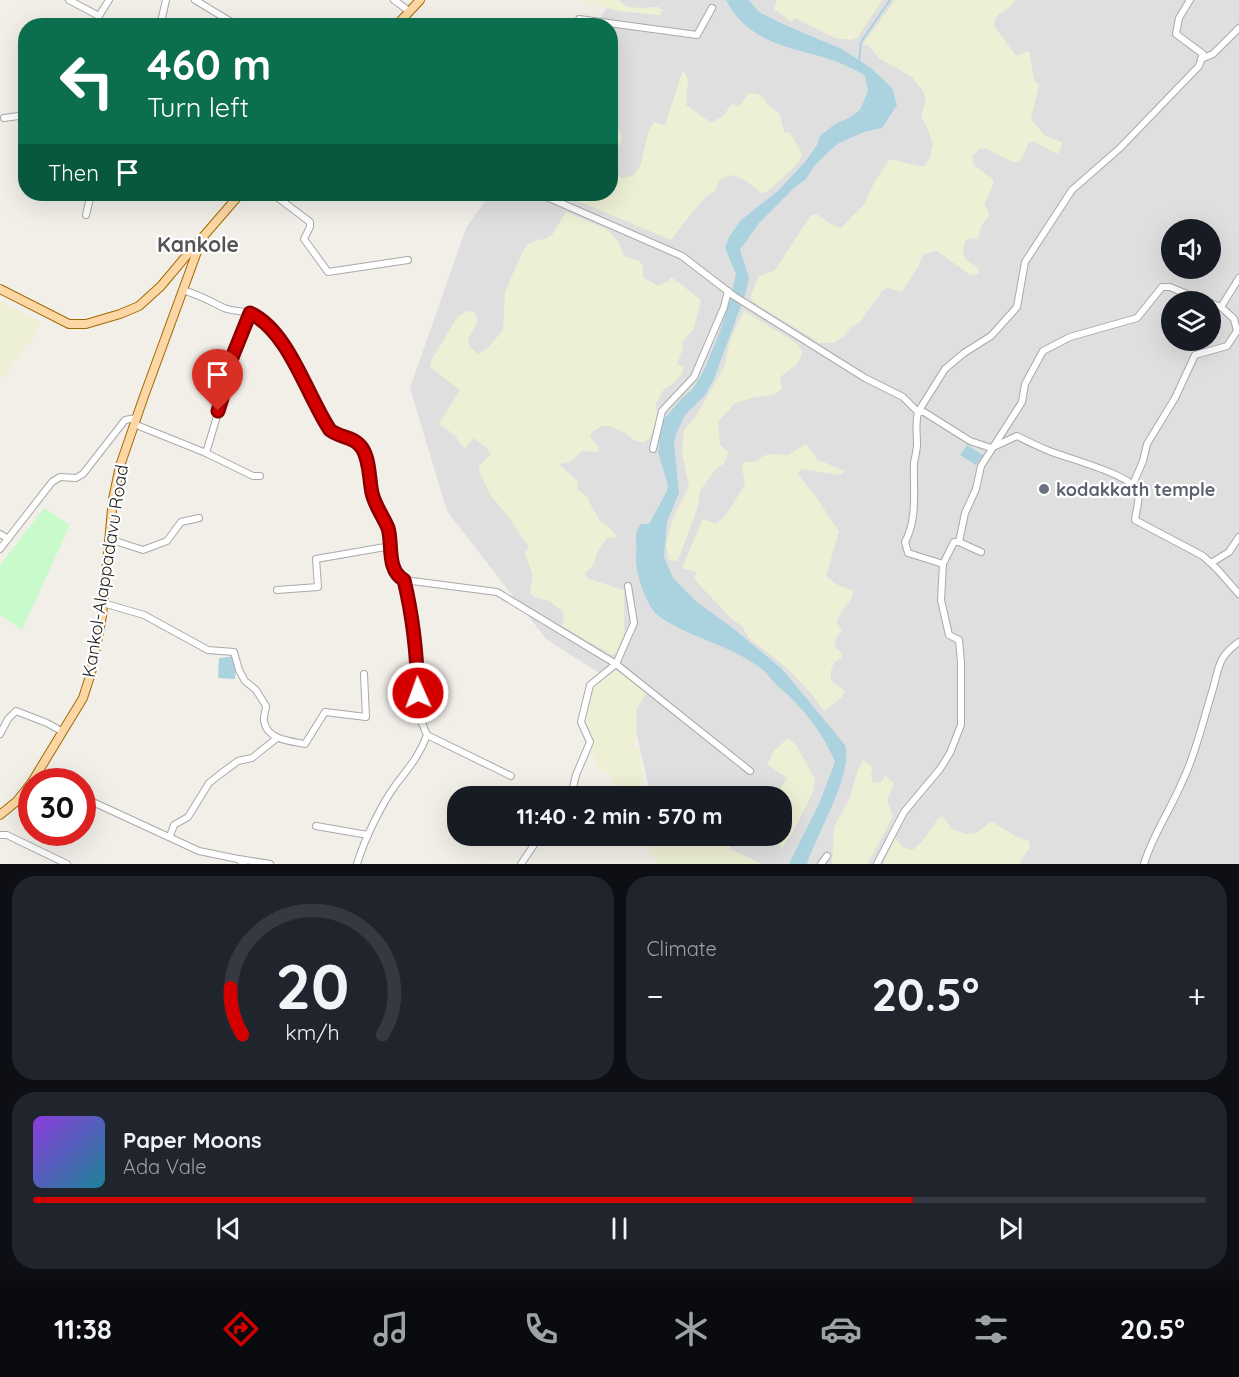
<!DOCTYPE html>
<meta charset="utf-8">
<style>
body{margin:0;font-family:Quicksand,sans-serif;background:#20242c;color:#f1f3f6;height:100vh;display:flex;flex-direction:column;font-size:22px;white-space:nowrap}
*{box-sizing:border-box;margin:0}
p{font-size:20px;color:#9ea1a6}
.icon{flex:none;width:33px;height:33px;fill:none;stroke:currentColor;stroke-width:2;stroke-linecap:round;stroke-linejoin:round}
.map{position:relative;height:864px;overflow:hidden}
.side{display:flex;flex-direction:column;gap:12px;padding:12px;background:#0d0f14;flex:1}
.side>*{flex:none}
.hud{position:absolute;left:18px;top:18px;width:600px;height:183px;border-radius:24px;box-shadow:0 6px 24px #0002;background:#0b6e4f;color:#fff;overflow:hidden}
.buttons{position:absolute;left:1161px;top:219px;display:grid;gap:12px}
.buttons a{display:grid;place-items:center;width:60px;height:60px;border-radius:50%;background:#171b24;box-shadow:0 6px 24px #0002;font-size:30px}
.speed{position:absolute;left:18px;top:768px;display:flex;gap:12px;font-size:30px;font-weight:700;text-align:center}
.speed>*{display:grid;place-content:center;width:78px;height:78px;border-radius:50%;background:#171b24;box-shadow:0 6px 24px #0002;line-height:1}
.speed .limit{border:9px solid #d22;background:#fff;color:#111}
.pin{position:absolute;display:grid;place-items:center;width:51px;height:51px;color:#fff;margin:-62px -26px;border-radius:50% 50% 50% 0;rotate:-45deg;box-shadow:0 0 6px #0007}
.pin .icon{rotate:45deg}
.me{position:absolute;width:66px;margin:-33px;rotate:358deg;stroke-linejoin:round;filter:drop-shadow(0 0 4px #0008)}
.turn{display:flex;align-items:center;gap:21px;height:126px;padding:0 30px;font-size:27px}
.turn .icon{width:78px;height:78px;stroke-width:2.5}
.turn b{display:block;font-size:42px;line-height:51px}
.then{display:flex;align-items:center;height:57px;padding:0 30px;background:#0003;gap:12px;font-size:22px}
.big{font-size:45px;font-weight:700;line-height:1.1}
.side .tile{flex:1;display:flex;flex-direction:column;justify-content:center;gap:9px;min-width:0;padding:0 21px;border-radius:24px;background:#20242c}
.side .dial{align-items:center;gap:0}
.dial svg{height:156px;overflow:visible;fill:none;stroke:#363941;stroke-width:7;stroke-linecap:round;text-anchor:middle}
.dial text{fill:#f1f3f6;stroke:none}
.song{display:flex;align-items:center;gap:18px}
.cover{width:72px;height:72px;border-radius:9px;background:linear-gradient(135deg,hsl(270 70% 55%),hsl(190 70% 35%))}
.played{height:6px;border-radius:3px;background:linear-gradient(90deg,#d40000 75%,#363941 75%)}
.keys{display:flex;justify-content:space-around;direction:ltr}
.heat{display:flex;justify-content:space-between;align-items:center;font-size:33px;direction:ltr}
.side .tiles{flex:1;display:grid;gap:12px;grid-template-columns:1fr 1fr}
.tile:last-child{grid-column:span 2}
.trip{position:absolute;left:447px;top:786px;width:345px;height:60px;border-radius:24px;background:#171b24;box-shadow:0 6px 24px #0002;font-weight:700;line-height:60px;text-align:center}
.tabs{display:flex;height:96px;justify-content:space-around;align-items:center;background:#090b0e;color:#9ea1a6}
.tabs .icon{width:42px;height:42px}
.tabs .current{color:#d40000}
.tabs b{font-size:27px;color:#f1f3f6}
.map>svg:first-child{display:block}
.residential{fill:#e0dfdf;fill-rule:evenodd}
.farmland{fill:#eef0d5}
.park{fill:#c8facc}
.water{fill:#aad3df}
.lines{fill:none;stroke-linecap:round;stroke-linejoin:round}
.stream{stroke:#aad3df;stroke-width:2}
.minor-casing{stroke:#a9a9a9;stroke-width:8}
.major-casing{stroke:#a06b00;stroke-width:10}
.minor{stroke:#fff;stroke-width:6}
.major{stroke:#fcd6a4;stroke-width:8}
.route-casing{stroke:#8a0000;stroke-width:15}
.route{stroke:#d40000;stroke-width:10}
.worship-dot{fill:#6b7280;stroke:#fff;stroke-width:2}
.labels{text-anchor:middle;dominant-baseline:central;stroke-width:4.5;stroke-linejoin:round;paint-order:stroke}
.worship-label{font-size:18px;font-weight:bold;fill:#5b616d;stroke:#fff;text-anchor:start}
.street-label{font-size:18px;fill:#222;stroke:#fff}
.quarter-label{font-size:21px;font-weight:bold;fill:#555;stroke:#fff}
</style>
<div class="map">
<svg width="1239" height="864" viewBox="0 0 1239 864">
<rect width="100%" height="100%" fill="#f2efe9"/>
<path class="residential" d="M612 0H1239V864H669L661 836H782V796H651L626 690 546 639 447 511 410 388 466 228 490 194H610V26L596 25ZM1172 230H1210V268H1172ZM1172 302H1210V340H1172Z"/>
<g class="farmland">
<path d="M574 0H619L627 7 640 8 658 7 663 10 660 15 647 14 620 11Z"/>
<path d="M777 0H882L857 38 851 40 835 38 795 18 792 22 774 9Z"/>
<path d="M895 0H1016L1006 10 999 14 994 21V26L1016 56 1029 51 1034 80 1039 85 1031 119 1045 136 1062 142 1061 149 1057 154 1033 141 1028 144 1023 157 1017 162H1013L987 149 980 148 972 157 974 165 994 180 990 193 984 203 989 213 988 218 982 224 978 239 972 238 965 241 963 251 965 258 978 268 979 274 970 275 937 251 930 252 923 255 919 265 902 292 888 288 882 291 861 321 850 328 845 335 833 343H820L752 301 751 295 758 277 773 271 777 267 811 215 816 214 831 224 841 228 865 203 875 181 890 159 924 167 930 158 933 145 928 129 921 117 926 99 923 91 912 77 879 58 870 47 863 44Z"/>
<path d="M683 70 688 80 686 105 711 123 723 116 732 104 738 107 749 93 758 94 764 98 767 104 780 115 784 132 790 133 802 154 799 162 793 168 768 191 762 193 743 179 730 175 723 178 719 181 714 192 709 194 694 210 671 240 578 201 564 194H610L611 122 612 127 621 134 622 139 615 156V174L622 178 633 176 641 164 648 133 654 122 665 125Z"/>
<path d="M566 212 608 230 619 243 624 256 639 261 643 266V277L658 286 667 282 671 277 701 300 694 328 682 342 683 348 677 364 684 367 681 374 674 383 664 389 656 403 657 417 650 438 644 442 635 441 625 433 610 426H602L592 432 590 437 599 448 598 452 582 451 570 462 559 464 578 482 577 489 589 498V502L600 521 609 527 617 537 607 538 597 553 594 564 584 574 589 579 624 590V634L616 653 612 655 562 626 564 616 561 610 547 600 535 597 530 593 533 576 525 553 529 547 506 513 491 496 479 471V466L491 454 487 448 474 438 465 448 460 444 455 435 439 424 460 390 430 367 432 359 458 316 467 311 473 312 477 317V323L468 339 470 347 478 354 488 348 503 330 505 292 522 253 528 244 537 240 546 239 552 235Z"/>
<path d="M0 301 40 322 35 335 0 381Z"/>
<path d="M744 311 795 342 802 351 801 357 797 364 780 377 782 389 773 395 755 397 735 403 718 422 720 445 729 453 724 463 714 471 700 491 697 509 680 555 677 561 669 560 666 546 672 520 689 486 682 452 684 430 696 416 720 375 725 365 730 340Z"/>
<path d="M806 444 818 460 845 471 840 475 802 469 797 473 816 497 839 532 826 576 838 585 853 591 851 599 841 612 837 622 842 631 837 637 834 646 841 653 842 658 834 662 831 671V681L845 691 842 697 824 711 809 691 787 668 749 638 742 626 731 618 694 579 697 572 682 568 703 519 716 524 725 516 745 485 742 466 745 462H755L763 456 772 454 788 455Z"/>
<path d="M616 670 648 690 636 710 637 718 635 745 641 752 640 759 643 774 642 786 652 796H611L608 792 614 782 607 772 598 767 595 757 591 753 594 745 586 718 590 707 594 687Z"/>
<path d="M788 738 796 745 815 779 813 791 807 804 792 833 782 848 772 836H782V796H776L787 778 767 764 774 751Z"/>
<path d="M863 760 873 768 871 774 872 782 880 783 885 776 894 783 887 801 893 816 868 864H832L834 827 850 797 858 769Z"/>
<path d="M942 816 952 829 966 834 977 833 991 821 1017 837 1028 840 1030 847 1020 862 1021 864H883L895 838 904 848 913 850 922 842 937 820Z"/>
<path d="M641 836H674L678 841 684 836H731L730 849 763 864H657Z"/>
</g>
<path class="park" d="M44 508 70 525 22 630 0 615V565Z"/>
<g class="water">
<path d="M726 0H749L759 12 785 25 842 49 871 68 892 88 897 105 882 128 864 132 837 144 815 165 805 180 795 187 759 223 740 250 749 278 745 295 714 379 705 395 685 415 676 434 674 443 679 493 667 522 664 557 673 578 697 602 734 629 782 669 845 745C854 773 816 835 807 864H789L819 804 835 762C823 732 802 707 778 686 772 681 768 674 762 669 731 645 692 639 660 617 647 609 634 570 636 555 638 541 632 537 641 524H649L667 491 668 485 658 452 660 437 664 419 683 397 692 390 704 370 719 334 731 297 736 274 725 248 729 237 741 220 778 191 805 162 817 145 820 136 835 124 849 118 860 110 868 91 865 76C819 44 756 58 726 0Z"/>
<path d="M967 445 983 455 976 465 960 455Z"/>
<path d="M236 656 235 679 218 678 219 658Z"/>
</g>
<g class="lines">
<path class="stream" d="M859 63 861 42 890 0"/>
<defs>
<g id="minor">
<path d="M69 0 99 16 109 0"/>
<path d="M195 0 238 26"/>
<path d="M394 0 409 11"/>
<path d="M160 26 166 0"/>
<path d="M576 26 579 19 697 35 712 8"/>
<path d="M1201 59 1213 54 1239 28"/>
<path d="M4 118 26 115"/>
<path d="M273 194 310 222V227L304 239 328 272 408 260"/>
<path d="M540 194 682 256 734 296 865 378 903 397 918 412 945 369 964 353 991 336 1017 307 1025 262 1072 190 1120 148 1199 66 1203 54 1176 34 1179 18 1190 0"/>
<path d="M86 215 91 194"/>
<path d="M182 290C198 294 210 301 224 308 234 312 245 310 255 315 288 333 309 399 330 430 340 438 354 436 362 448 370 460 369 479 372 493 375 506 383 516 388 528 394 544 387 569 404 580L414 633 419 716 427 735C419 756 411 765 397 783 382 803 364 840 357 864"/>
<path d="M1210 303 1221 307"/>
<path d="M134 424 206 453 229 376V365L250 313"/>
<path d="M653 449 662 411 694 377 724 307 728 291"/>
<path d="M206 453 253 476H260"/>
<path d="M1133 484 1143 461 1147 444 1175 398 1195 355 1227 346 1237 331 1234 319 1221 307 1239 278"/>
<path d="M0 534 8 539"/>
<path d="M109 539 143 550 167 541 181 522 199 518"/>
<path d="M959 542 965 513 976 489 981 466 1022 402 1025 384 1043 351 1070 337 1137 318 1162 287H1170L1206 302"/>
<path d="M0 549 52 482 60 477 76 478 83 474 125 420 136 418"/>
<path d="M1211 563 1229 552 1239 537"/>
<path d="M943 564 954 542H959L981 552"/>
<path d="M404 580 497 592 616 664 750 771"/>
<path d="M277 590 318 587 316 559 391 546"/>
<path d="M103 603 144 615 208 650 234 652 239 670 245 681 256 690 266 706C266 711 263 716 264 721 267 740 290 741 305 744L325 712 366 717 364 674"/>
<path d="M0 734 8 719 16 711 47 723 63 732"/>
<path d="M427 735 511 776"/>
<path d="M36 775 50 782"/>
<path d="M571 796 576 775 590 742 581 722 590 685 616 664 634 623 628 586"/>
<path d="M82 797 199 851 238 859 244 864"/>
<path d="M316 826 368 835"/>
<path d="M0 835H7L67 864"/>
<path d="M170 836 174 825 188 817 209 783 219 775 238 761 252 758 277 738"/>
<path d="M239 859 270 864"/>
<path d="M521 864 540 836"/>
<path d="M821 864 827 856"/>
<path d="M877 864 904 812 940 769 950 753 961 725V662L959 640 949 635 941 600 943 564 908 553 905 542C918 518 913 489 914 463 915 457 917 450 917 444 917 430 915 426 918 412H924L970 441 991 448 1017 436C1027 441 1037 446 1047 450 1065 458 1132 474 1138 492 1140 499 1136 512 1135 520L1203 556 1217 569 1239 594"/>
<path d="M1144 864C1153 834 1171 809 1183 780 1196 753 1203 721 1212 692 1219 669 1217 657 1239 642"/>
</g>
<g id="major">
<path d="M396 26 420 0"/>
<path d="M0 289 69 324H86L120 314 139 306 161 286 197 243"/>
<path d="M32 782 83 698 91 673 102 616 113 499 120 466 143 399 202 238 240 194"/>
<path d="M0 815 17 801 32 782"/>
</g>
</defs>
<use href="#minor" class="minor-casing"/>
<use href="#major" class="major-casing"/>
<use href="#minor" class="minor"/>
<use href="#major" class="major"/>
</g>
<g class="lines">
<defs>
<path id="route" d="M218 411 229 376V365L250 313C289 331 307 396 330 430 340 438 354 436 362 448 370 460 369 479 372 493 375 506 383 516 388 528 393 544 386 570 404 580 413 617 417 654 418 693"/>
</defs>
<use href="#route" class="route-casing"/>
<use href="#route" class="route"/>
</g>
<circle class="worship-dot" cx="1044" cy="489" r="6"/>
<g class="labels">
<g class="worship-label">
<text x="1056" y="489">kodakkath temple</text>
</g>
<g class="street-label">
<text transform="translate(105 571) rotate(-81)">Kankol-Alappadavu Road</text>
</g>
<g class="quarter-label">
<text x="198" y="244">Kankole</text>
</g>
</g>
</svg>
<div class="buttons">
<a><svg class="icon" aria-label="sound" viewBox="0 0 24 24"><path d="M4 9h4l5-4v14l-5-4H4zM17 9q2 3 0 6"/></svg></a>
<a><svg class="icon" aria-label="layers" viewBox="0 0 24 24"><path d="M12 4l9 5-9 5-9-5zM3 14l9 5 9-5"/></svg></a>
</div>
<div class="speed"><div class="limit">30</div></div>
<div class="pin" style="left:218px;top:411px;background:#d93025"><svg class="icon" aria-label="arrive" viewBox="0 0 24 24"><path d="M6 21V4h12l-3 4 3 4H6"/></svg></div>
<svg class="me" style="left:418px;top:693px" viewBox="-20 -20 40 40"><circle r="17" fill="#d40000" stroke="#fff" stroke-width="3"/><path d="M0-11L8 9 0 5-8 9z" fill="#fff"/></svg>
<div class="trip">11:40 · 2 min · 570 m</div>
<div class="hud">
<div class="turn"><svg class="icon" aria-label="left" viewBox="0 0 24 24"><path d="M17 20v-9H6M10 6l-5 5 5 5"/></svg><div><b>460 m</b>Turn left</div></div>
<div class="then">Then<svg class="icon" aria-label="arrive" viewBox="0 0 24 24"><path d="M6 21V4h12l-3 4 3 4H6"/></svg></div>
</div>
</div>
<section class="side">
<div class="tiles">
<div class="tile dial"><svg viewBox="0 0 100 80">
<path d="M14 69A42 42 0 1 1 86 69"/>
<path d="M14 69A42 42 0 0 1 8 45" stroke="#d40000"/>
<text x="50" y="56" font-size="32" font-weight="700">20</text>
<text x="50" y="72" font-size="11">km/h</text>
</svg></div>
<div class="tile"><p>Climate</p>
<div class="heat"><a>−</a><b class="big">20.5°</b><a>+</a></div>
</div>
<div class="tile">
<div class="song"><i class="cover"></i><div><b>Paper Moons</b><p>Ada Vale</p></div></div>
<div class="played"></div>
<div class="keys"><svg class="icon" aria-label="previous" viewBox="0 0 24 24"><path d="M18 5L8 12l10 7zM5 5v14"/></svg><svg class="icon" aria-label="pause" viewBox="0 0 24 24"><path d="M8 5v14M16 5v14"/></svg><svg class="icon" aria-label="next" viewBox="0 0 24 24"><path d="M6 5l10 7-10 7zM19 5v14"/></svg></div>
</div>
</div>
</section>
<nav class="tabs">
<b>11:38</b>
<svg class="icon current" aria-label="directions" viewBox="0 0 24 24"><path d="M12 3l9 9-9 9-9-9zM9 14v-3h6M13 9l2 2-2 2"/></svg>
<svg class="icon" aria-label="music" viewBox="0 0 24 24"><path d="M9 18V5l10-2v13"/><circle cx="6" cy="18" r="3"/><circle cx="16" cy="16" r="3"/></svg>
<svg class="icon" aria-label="phone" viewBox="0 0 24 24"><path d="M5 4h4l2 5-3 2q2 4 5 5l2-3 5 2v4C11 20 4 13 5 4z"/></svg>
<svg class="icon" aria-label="climate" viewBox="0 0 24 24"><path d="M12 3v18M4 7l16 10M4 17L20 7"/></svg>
<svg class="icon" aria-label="car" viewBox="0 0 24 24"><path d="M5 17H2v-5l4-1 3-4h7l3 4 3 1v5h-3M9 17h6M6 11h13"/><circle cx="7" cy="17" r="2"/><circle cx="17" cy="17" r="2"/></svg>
<svg class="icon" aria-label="filters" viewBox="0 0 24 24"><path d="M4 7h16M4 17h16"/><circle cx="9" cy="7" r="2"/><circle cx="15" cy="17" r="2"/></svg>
<b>20.5°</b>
</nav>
